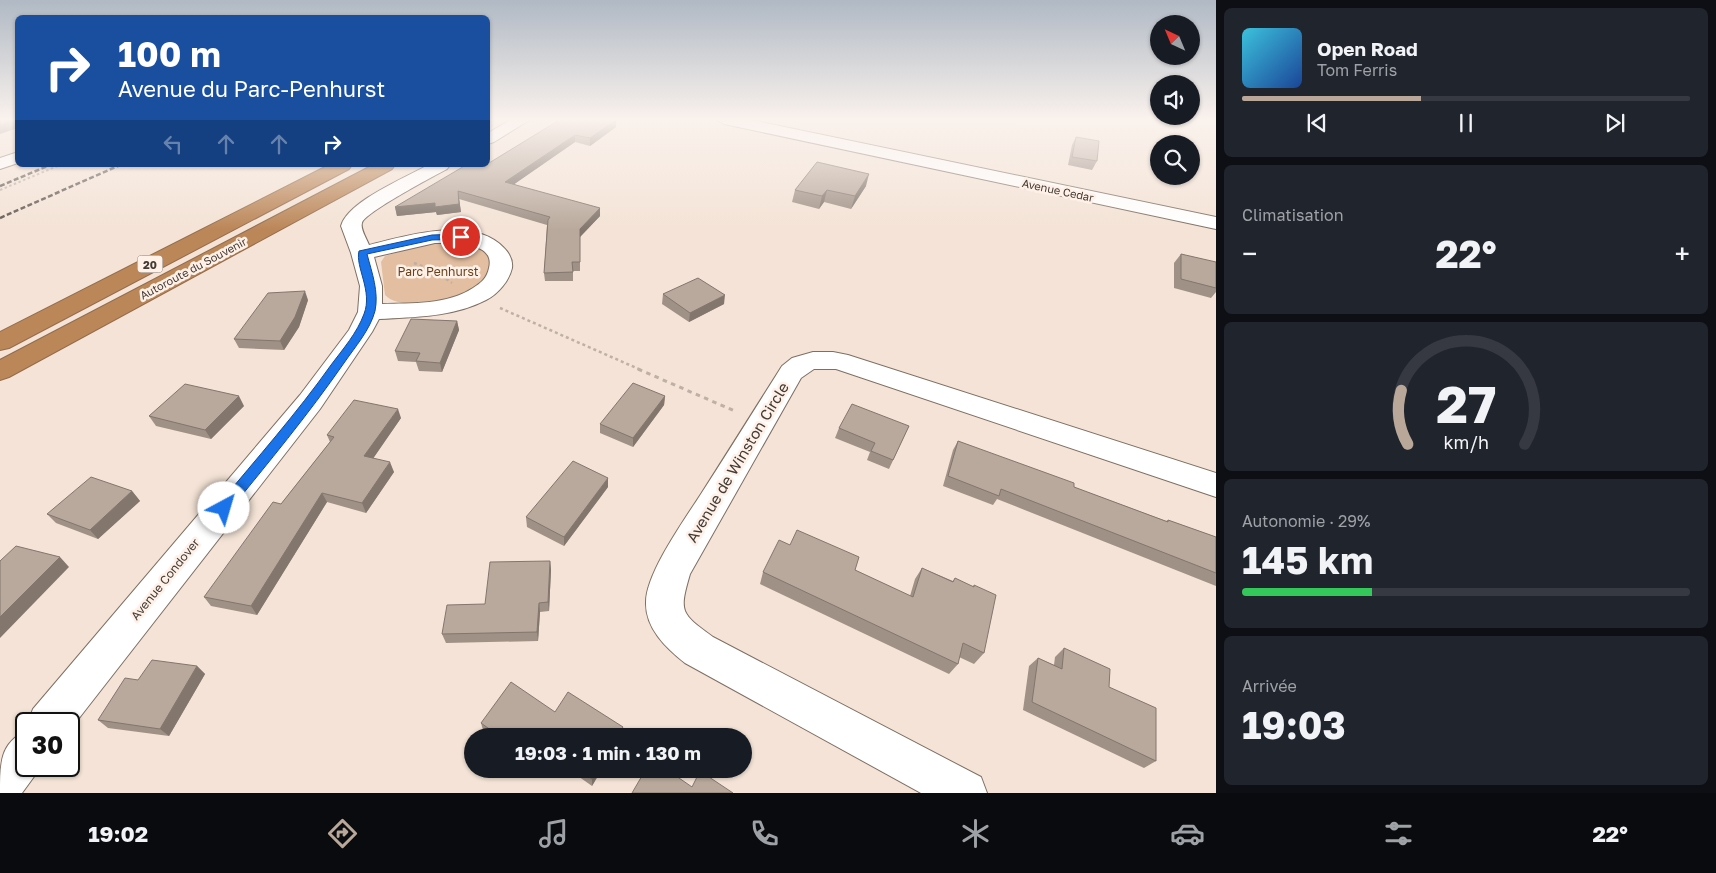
<!DOCTYPE html>
<html lang="fr">
<meta charset="utf-8">
<style>
body{margin:0;font-family:"Golos Text",sans-serif;background:#20242c;color:#f1f3f6;height:100vh;display:flex;flex-direction:column;font-size:19px;white-space:nowrap}
*{box-sizing:border-box;margin:0}
p{font-size:16px;color:#9ea1a6}
.icon{flex:none;width:28px;height:28px;fill:none;stroke:currentColor;stroke-width:2;stroke-linecap:round;stroke-linejoin:round}
.map{position:relative;flex:1;overflow:hidden}
.panel{display:flex;flex-direction:column;gap:8px;padding:8px;background:#0d0f14;width:500px}
.panel>*{flex:none}
.banner{position:absolute;left:15px;top:15px;width:475px;height:152px;border-radius:8px;box-shadow:0 1px 4px #0004;background:#1a4fa0;color:#fff;overflow:hidden}
.needle{width:32px;rotate:316deg}
.fabs{position:absolute;left:1150px;top:15px;display:grid;gap:10px}
.fabs a{display:grid;place-items:center;width:50px;height:50px;border-radius:50%;background:#171b24;box-shadow:0 1px 4px #0004;font-size:25px}
.speed{position:absolute;left:15px;top:712px;display:flex;gap:10px;font-size:25px;font-weight:700;text-align:center}
.speed>*{display:grid;place-content:center;width:65px;height:65px;border-radius:50%;background:#171b24;box-shadow:0 1px 4px #0004;line-height:1}
.speed .limit{border:2px solid #111;border-radius:8px;background:#fff;color:#111}
.pin{position:absolute;display:grid;place-items:center;width:42px;height:42px;color:#fff;margin:-21px;border:2px solid #fff;border-radius:50%;box-shadow:0 1px 5px #0007}
.me{position:absolute;width:55px;margin:-28px;rotate:39deg;stroke-linejoin:round;filter:drop-shadow(0 0 4px #0008)}
.turn{display:flex;align-items:center;gap:18px;height:105px;padding:0 20px;font-size:22px}
.turn .icon{width:65px;height:65px;stroke-width:2.5}
.turn b{display:block;font-size:35px;line-height:42px}
.lanes{display:flex;align-items:center;height:48px;padding:0 20px;background:#0003;justify-content:center;gap:25px;direction:ltr}
.lanes .off{opacity:.35}
.big{font-size:38px;font-weight:700;line-height:1.1}
.panel .widget{flex:1;display:flex;flex-direction:column;justify-content:center;gap:8px;min-width:0;padding:0 18px;border-radius:8px;background:#20242c}
.panel .dial{align-items:center;gap:0}
.dial svg{height:130px;overflow:visible;fill:none;stroke:#363941;stroke-width:7;stroke-linecap:round;text-anchor:middle}
.dial text{fill:#f1f3f6;stroke:none}
.song{display:flex;align-items:center;gap:15px}
.cover{width:60px;height:60px;border-radius:8px;background:linear-gradient(135deg,hsl(190 70% 55%),hsl(220 70% 35%))}
.played{height:5px;border-radius:2px;background:linear-gradient(90deg,#b9a89a 40%,#363941 40%)}
.keys{display:flex;justify-content:space-around;direction:ltr}
.heat{display:flex;justify-content:space-between;align-items:center;font-size:28px;direction:ltr}
.charge{height:8px;border-radius:4px;background:linear-gradient(90deg,#34c759 29%,#363941 0)}
.trip{position:absolute;left:464px;top:728px;width:288px;height:50px;border-radius:25px;background:#171b24;box-shadow:0 1px 4px #0004;font-weight:700;line-height:50px;text-align:center}
.tab-bar{display:flex;height:80px;justify-content:space-around;align-items:center;background:#090b0e;color:#9ea1a6}
.tab-bar .icon{width:35px;height:35px}
.tab-bar .current{color:#b9a89a}
.tab-bar b{font-size:22px;color:#f1f3f6}
main{display:flex;flex:1;min-height:0}
.map>svg:first-child{display:block}
.green{fill:#e3bea0}
.lines{fill:none;stroke-linecap:round;stroke-linejoin:round}
.minor-casing{stroke:#7e6f63;stroke-width:2}
.highway-casing{stroke:#916c4c;stroke-width:2}
.path-far2{stroke:#beb0a5;stroke-width:2;stroke-dasharray:2.5 2.5;stroke-linecap:butt}
.path-far1{stroke:#beb0a5;stroke-width:2.5;stroke-dasharray:3 3;stroke-linecap:butt}
.path{stroke:#beb0a5;stroke-width:3;stroke-dasharray:4.5 4.5;stroke-linecap:butt}
.minor{fill:#fff;fill-rule:evenodd}
.highway{fill:#bb8658;fill-rule:evenodd}
.rail{stroke:#5e554f;stroke-width:2.5;stroke-dasharray:5 2.5;stroke-linecap:butt}
.wall{fill:#9f9186}
.shaded-wall{fill:#82766d}
.building{fill:#b9a99c;stroke:#82766d}
.route{fill:#1a73e8;stroke:#114b97}
.labels{text-anchor:middle;dominant-baseline:central;stroke-width:5;stroke-linejoin:round;paint-order:stroke}
.far-street-label{font-size:11px;fill:#423b36;stroke:#fff1e7}
.shield{fill:#fff1e7;stroke:#7b726b;stroke-width:1}
.shield-label{font-size:11px;font-weight:bold;fill:#423b36}
.park-label{font-size:12px;fill:#68401b;stroke:#fff1e7}
.street-label{font-size:12px;fill:#423b36;stroke:#fff1e7}
.near-street-label{font-size:15px;fill:#423b36;stroke:#fff1e7}
</style>
<main>
<div class="map">
<svg width="1216" height="793" viewBox="0 0 1216 793">
<rect width="100%" height="100%" fill="#f4e3d6"/>
<path class="green" d="M456 241 479 248 492 259C494 298 404 316 385 295L381 262 385 256 430 243Z"/>
<g class="lines">
<defs>
<g id="minor">
<path d="M512 119H531L494 142 488 144V133Z"/>
<path d="M716 119H746L1216 217V229L724 124Z"/>
<path d="M18 152V163L0 169V158Z"/>
<path d="M428 165H450L447 169C434 176 364 213 362 223 360 229 367 239 369 245 406 236 473 215 504 248 509 253 513 260 512 268 509 281 498 294 486 300 453 317 415 317 379 319L372 332 320 409 69 731V724H27L33 709 300 395 349 330 358 312 360 286 351 253 341 226C348 201 405 178 428 165ZM435 243C451 243 496 241 489 268 487 278 481 283 473 288 447 305 412 303 382 304V286L374 257Z"/>
<path d="M813 352H833L848 355 1216 473V497L836 369H814L801 378 690 574C679 612 680 613 713 637L981 777 987 793H921L685 663C666 648 645 628 646 602 646 573 685 519 701 494 728 452 755 409 782 366L792 358Z"/>
<path d="M26 731V766L41 767 22 793H0C0 763 0 743 26 731Z"/>
</g>
<g id="highway">
<path d="M329 165H352L349 169 9 348 0 350V332Z"/>
<path d="M373 165H395L392 169 9 377 0 380V360Z"/>
</g>
</defs>
<use href="#minor" class="minor-casing"/>
<use href="#highway" class="highway-casing"/>
<path class="path-far2" d="M0 190 60 165"/>
<g class="path-far1">
<path d="M414 263 433 270 452 283"/>
<path d="M500 308 641 370"/>
</g>
<path class="path" d="M638 369 737 412"/>
<use href="#minor" class="minor"/>
<use href="#highway" class="highway"/>
<g class="rail">
<path d="M0 186 50 165"/>
<path d="M0 218 120 165"/>
</g>
</g>
<g class="wall">
<path d="M561 119 616 127 590 146 575 142 514 184 600 216 580 237V271H573V281H545L544 273 547 225 459 199 461 212 437 215 436 212 397 216 395 207 489 163Z"/>
<path d="M1076 137 1097 161 1092 170 1068 165 1072 145Z"/>
<path d="M866 186 851 209 824 202 819 209 792 202 795 190Z"/>
<path d="M1181 254 1216 288V292L1211 298 1174 288V263Z"/>
<path d="M663 294 724 304 689 322 662 304Z"/>
<path d="M308 300 299 327 284 350 239 348 234 339Z"/>
<path d="M457 321 459 330 442 372 419 371 416 362 398 361 395 351Z"/>
<path d="M665 396 664 405 633 447 600 433V424Z"/>
<path d="M244 406 211 439 156 426 149 416Z"/>
<path d="M401 418 373 458 394 472 366 513 327 502 257 615 211 606 204 597 281 504 330 442 327 435Z"/>
<path d="M909 426 889 469 867 460 870 452 835 438 839 428Z"/>
<path d="M958 441 1074 487 1166 521 1168 520 1216 537V586L997 499 993 505 943 486 953 450Z"/>
<path d="M608 487 564 546 527 527 526 517Z"/>
<path d="M132 491 140 501 98 539 56 523 47 514Z"/>
<path d="M790 545 855 570 910 596 915 579 922 568 953 581 955 578 973 587 974 585 984 653 974 664 959 657 958 664 949 674 760 584 763 572Z"/>
<path d="M550 561 551 570 549 611 540 612 538 641 446 643 442 634 485 604Z"/>
<path d="M1064 648 1109 687 1156 761 1144 768 1023 710 1029 666 1038 658 1054 665 1055 657Z"/>
<path d="M197 666 205 674 169 736 108 728 98 720 138 680Z"/>
<path d="M555 712 622 735V736H492L483 730 481 723Z"/>
<path d="M568 769H602L592 786Z"/>
</g>
<g class="shaded-wall">
<path d="M16 119H18V128L0 134V125Z"/>
<path d="M616 120V127L590 146V138Z"/>
<path d="M575 135V142L506 190 505 182Z"/>
<path d="M869 174 866 186 851 209 855 196Z"/>
<path d="M827 190 824 202 819 209 822 196Z"/>
<path d="M458 191 461 212 437 215 436 212 397 216 395 207Z"/>
<path d="M600 208V216L580 237V271V229Z"/>
<path d="M305 291 308 300 299 327 284 350 280 341Z"/>
<path d="M725 295 724 304 689 322 690 313Z"/>
<path d="M457 321 459 330 442 372 440 363Z"/>
<path d="M239 396 244 406 211 439 205 430Z"/>
<path d="M665 396 664 405 633 447V438Z"/>
<path d="M398 409 401 418 368 466 364 456Z"/>
<path d="M390 462 394 472 366 513 362 503Z"/>
<path d="M608 478V487L564 546V537Z"/>
<path d="M132 491 140 501 98 539 90 530Z"/>
<path d="M322 493 327 502 257 615 251 606Z"/>
<path d="M60 557 69 567 0 638V617Z"/>
<path d="M550 561 551 570 549 611 548 602Z"/>
<path d="M539 603 540 612 538 641 537 632Z"/>
<path d="M197 666 205 674 169 736 160 729Z"/>
<path d="M623 727 622 735V736H617Z"/>
<path d="M598 769H602L592 786V779Z"/>
</g>
<g class="building">
<path d="M0 119H16L0 125Z"/>
<path d="M561 119H611L616 120 590 138 575 135 505 182 600 208 580 229V262H572L573 272 544 273 548 220 550 217 458 191 459 204 435 207V203L395 207 466 165H488V163H489Z"/>
<path d="M1076 137 1099 141 1097 161 1072 157Z"/>
<path d="M817 162 869 174 855 196 827 190 822 196 795 190Z"/>
<path d="M1181 254 1216 262V288L1181 279Z"/>
<path d="M698 278 725 295 690 313 663 294Z"/>
<path d="M305 291 295 317 280 341 234 339 268 293Z"/>
<path d="M411 319 457 321 440 363 416 361 420 353 395 351Z"/>
<path d="M633 383 665 396 633 438 600 424Z"/>
<path d="M185 384 239 396 205 430 149 416Z"/>
<path d="M354 400 398 409 364 456 390 462 362 503 322 493 251 606 204 597 273 502 281 504 334 437 327 435Z"/>
<path d="M852 404 909 426 893 460 871 451 875 443 839 428Z"/>
<path d="M958 441 1074 483V487L1168 522V520L1216 537V573L1001 489 999 496 948 476Z"/>
<path d="M573 461 608 478 564 537 526 517Z"/>
<path d="M91 477 132 491 90 530 47 514Z"/>
<path d="M797 530 859 557 855 570 913 597 922 568 953 582 955 578 974 587V585L996 595 984 653 963 643 958 664 763 572 779 540 790 545Z"/>
<path d="M16 546 60 557 0 617V561Z"/>
<path d="M550 561 548 602 539 603 537 632 442 634 447 605 485 604 490 562Z"/>
<path d="M1064 648 1110 669 1109 687 1156 708V761L1032 702 1038 658 1062 669Z"/>
<path d="M152 660 197 666 160 729 98 720 125 678 138 680Z"/>
<path d="M511 682 555 712 568 692 623 727 617 736H531L526 732 523 736H499L481 723Z"/>
<path d="M577 769H598L592 779Z"/>
<path d="M646 769H666L692 787 700 771 733 793H632Z"/>
</g>
<linearGradient id="sky" x2="0" y2="1"><stop stop-color="#b0b9c4"/><stop offset="0.52" stop-color="#faf2ed"/><stop offset="1" stop-color="#faf2ed" stop-opacity="0"/></linearGradient>
<rect width="1216" height="230" fill="url(#sky)"/>
<path class="route" d="M461 234 465 237 464 239 432 240 367 254C372 273 379 292 375 311 370 330 355 347 344 363 308 415 268 463 229 511H219L217 508 219 504C257 458 297 413 331 365 343 349 357 333 364 314 373 291 355 267 359 251L432 235Z"/>
<g class="labels">
<g class="far-street-label">
<text transform="translate(1058 190) rotate(12)">Avenue Cedar</text>
<text transform="translate(193 268) rotate(-28)">Autoroute du Souvenir</text>
</g>
<rect class="shield" x="137.5" y="255.5" width="25" height="17" rx="4"/>
<g class="shield-label">
<text x="150" y="264">20</text>
</g>
<g class="park-label">
<text x="438" y="271">Parc Penhurst</text>
</g>
<g class="street-label">
<text transform="translate(165 579) rotate(-51)">Avenue Condover</text>
</g>
<g class="near-street-label">
<text transform="translate(737 462) rotate(-59)">Avenue de Winston Circle</text>
</g>
</g>
</svg>
<div class="fabs">
<a><svg class="needle" viewBox="-14 -14 28 28"><path d="M0-13l5 13h-10z" fill="#e53935"/><path d="M0 13l5-13h-10z" fill="#9ea1a6"/></svg></a>
<a><svg class="icon" aria-label="sound" viewBox="0 0 24 24"><path d="M4 9h4l5-4v14l-5-4H4zM17 9q2 3 0 6"/></svg></a>
<a><svg class="icon" aria-label="search" viewBox="0 0 24 24"><circle cx="10" cy="10" r="6"/><path d="M15 15l6 6"/></svg></a>
</div>
<div class="speed"><div class="limit">30</div></div>
<div class="pin" style="left:461px;top:237px;background:#d93025"><svg class="icon" aria-label="arrive" viewBox="0 0 24 24"><path d="M6 21V4h12l-3 4 3 4H6"/></svg></div>
<svg class="me" style="left:224px;top:508px" viewBox="-20 -20 40 40"><circle r="19" fill="#fff"/><path d="M0-13L10 11 0 6-10 11z" fill="#1a73e8"/></svg>
<div class="trip">19:03 · 1 min · 130 m</div>
<div class="banner">
<div class="turn"><svg class="icon" aria-label="right" viewBox="0 0 24 24"><path d="M7 20v-9h11M14 6l5 5-5 5"/></svg><div><b>100 m</b>Avenue du Parc-Penhurst</div></div>
<div class="lanes"><svg class="icon off" aria-label="left" viewBox="0 0 24 24"><path d="M17 20v-9H6M10 6l-5 5 5 5"/></svg><svg class="icon off" aria-label="ahead" viewBox="0 0 24 24"><path d="M12 20V5M6 11l6-6 6 6"/></svg><svg class="icon off" aria-label="ahead" viewBox="0 0 24 24"><path d="M12 20V5M6 11l6-6 6 6"/></svg><svg class="icon" aria-label="right" viewBox="0 0 24 24"><path d="M7 20v-9h11M14 6l5 5-5 5"/></svg></div>
</div>
</div>
<section class="panel">
<div class="widget">
<div class="song"><i class="cover"></i><div><b>Open Road</b><p>Tom Ferris</p></div></div>
<div class="played"></div>
<div class="keys"><svg class="icon" aria-label="previous" viewBox="0 0 24 24"><path d="M18 5L8 12l10 7zM5 5v14"/></svg><svg class="icon" aria-label="pause" viewBox="0 0 24 24"><path d="M8 5v14M16 5v14"/></svg><svg class="icon" aria-label="next" viewBox="0 0 24 24"><path d="M6 5l10 7-10 7zM19 5v14"/></svg></div>
</div>
<div class="widget"><p>Climatisation</p>
<div class="heat"><a>−</a><b class="big">22°</b><a>+</a></div>
</div>
<div class="widget dial"><svg viewBox="0 0 100 80">
<path d="M14 69A42 42 0 1 1 86 69"/>
<path d="M14 69A42 42 0 0 1 10 36" stroke="#b9a89a"/>
<text x="50" y="56" font-size="32" font-weight="700">27</text>
<text x="50" y="72" font-size="11">km/h</text>
</svg></div>
<div class="widget"><p>Autonomie · 29%</p><b class="big">145 km</b><div class="charge"></div></div>
<div class="widget"><p>Arrivée</p><b class="big">19:03</b></div>
</section>
</main>
<nav class="tab-bar">
<b>19:02</b>
<svg class="icon current" aria-label="directions" viewBox="0 0 24 24"><path d="M12 3l9 9-9 9-9-9zM9 14v-3h6M13 9l2 2-2 2"/></svg>
<svg class="icon" aria-label="music" viewBox="0 0 24 24"><path d="M9 18V5l10-2v13"/><circle cx="6" cy="18" r="3"/><circle cx="16" cy="16" r="3"/></svg>
<svg class="icon" aria-label="phone" viewBox="0 0 24 24"><path d="M5 4h4l2 5-3 2q2 4 5 5l2-3 5 2v4C11 20 4 13 5 4z"/></svg>
<svg class="icon" aria-label="climate" viewBox="0 0 24 24"><path d="M12 3v18M4 7l16 10M4 17L20 7"/></svg>
<svg class="icon" aria-label="car" viewBox="0 0 24 24"><path d="M5 17H2v-5l4-1 3-4h7l3 4 3 1v5h-3M9 17h6M6 11h13"/><circle cx="7" cy="17" r="2"/><circle cx="17" cy="17" r="2"/></svg>
<svg class="icon" aria-label="filters" viewBox="0 0 24 24"><path d="M4 7h16M4 17h16"/><circle cx="9" cy="7" r="2"/><circle cx="15" cy="17" r="2"/></svg>
<b>22°</b>
</nav>
